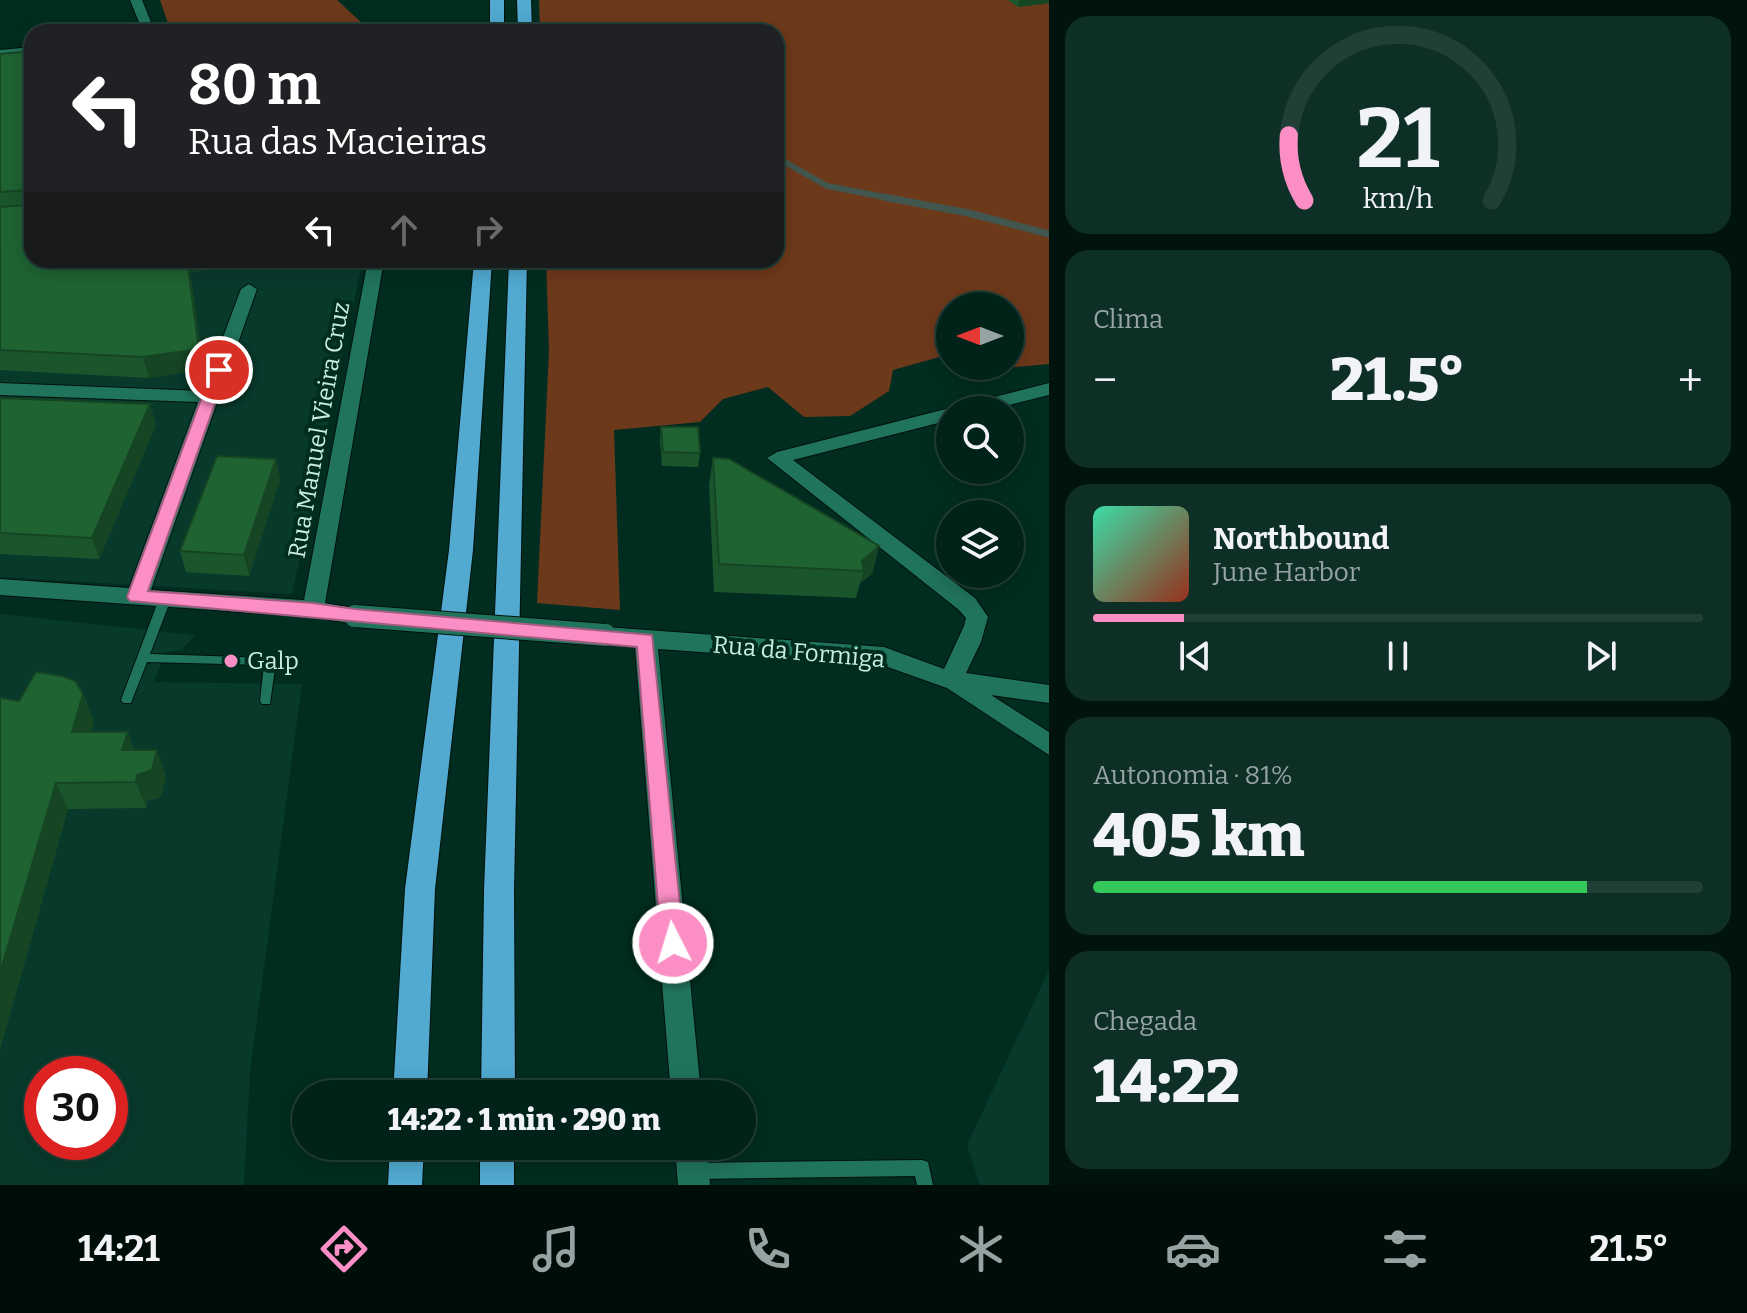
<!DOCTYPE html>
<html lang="pt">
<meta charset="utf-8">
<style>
body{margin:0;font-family:Bitter,serif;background:#0e2f25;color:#f1f3f6;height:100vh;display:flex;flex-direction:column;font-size:30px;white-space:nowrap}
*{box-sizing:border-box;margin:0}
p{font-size:26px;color:#95a4a2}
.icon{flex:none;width:44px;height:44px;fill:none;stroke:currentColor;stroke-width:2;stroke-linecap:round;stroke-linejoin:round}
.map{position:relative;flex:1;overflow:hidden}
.sheet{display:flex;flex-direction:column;gap:16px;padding:16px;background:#00130d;width:698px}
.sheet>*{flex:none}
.banner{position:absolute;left:24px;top:24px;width:760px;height:244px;border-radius:24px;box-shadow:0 4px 20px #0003,0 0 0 2px #223f37;background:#202124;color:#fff;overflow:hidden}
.needle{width:52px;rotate:270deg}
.fabs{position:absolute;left:936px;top:292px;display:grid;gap:16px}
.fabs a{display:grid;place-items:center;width:88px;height:88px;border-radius:50%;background:#002218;box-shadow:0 4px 20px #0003,0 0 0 2px #223f37;font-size:40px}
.speed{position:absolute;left:24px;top:1056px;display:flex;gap:16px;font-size:40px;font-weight:700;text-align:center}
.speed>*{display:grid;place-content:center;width:104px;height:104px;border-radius:50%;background:#002218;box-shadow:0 4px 20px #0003,0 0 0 2px #223f37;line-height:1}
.speed .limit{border:12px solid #d22;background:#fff;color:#111}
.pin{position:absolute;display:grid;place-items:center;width:68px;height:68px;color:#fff;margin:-34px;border:4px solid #fff;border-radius:50%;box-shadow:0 2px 8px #0007}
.me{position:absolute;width:88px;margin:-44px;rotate:355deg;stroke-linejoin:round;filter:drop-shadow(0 0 6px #0008)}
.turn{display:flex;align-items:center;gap:28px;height:168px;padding:0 32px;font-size:36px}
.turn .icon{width:104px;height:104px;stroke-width:2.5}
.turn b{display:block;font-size:56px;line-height:68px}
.lanes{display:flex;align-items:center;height:76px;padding:0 32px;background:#0003;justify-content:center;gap:40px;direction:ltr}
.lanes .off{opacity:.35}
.big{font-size:60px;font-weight:800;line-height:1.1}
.sheet .card{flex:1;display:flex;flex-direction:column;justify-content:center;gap:12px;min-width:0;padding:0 28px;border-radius:24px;background:#0e2f25}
.sheet .dial{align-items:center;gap:0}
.dial svg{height:208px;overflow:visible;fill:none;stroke:#223f37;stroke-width:7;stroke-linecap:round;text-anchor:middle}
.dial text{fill:#f1f3f6;stroke:none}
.song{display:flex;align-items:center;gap:24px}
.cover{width:96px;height:96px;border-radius:12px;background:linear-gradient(135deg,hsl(160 70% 55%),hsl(10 70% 35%))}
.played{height:8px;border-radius:4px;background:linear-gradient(90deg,#fb8fc5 15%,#223f37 15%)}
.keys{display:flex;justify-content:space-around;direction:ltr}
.heat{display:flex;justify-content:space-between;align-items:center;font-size:44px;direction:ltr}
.charge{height:12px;border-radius:6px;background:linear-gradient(90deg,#34c759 81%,#223f37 0)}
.trip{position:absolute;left:292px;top:1080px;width:464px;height:80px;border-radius:40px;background:#002218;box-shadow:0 4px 20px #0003,0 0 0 2px #223f37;font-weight:800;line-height:80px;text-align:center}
.menu{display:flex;height:128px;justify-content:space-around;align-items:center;background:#000e0a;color:#95a4a2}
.menu .icon{width:56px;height:56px}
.menu .current{color:#fb8fc5}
.menu b{font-size:36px;color:#f1f3f6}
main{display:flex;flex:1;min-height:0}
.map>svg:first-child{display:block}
.built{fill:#083a2c;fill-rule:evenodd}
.green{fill:#6d391b}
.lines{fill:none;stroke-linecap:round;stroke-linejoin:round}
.stream-far1{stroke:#40564e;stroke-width:6}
.stream{stroke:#40564e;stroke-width:7}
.service-casing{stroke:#00120b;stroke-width:2}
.minor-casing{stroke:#00120b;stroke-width:2}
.motorway-casing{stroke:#00120b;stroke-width:2}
.service{fill:#21745c;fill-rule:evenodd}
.minor{fill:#21745c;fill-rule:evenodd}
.motorway{fill:#52aad1;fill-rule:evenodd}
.minor-bridge-casing{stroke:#00120b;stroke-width:24;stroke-linecap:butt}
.minor-bridge{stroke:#21745c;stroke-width:22}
.wall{fill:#1b552c}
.shaded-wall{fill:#164524}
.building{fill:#1f6333;stroke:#164524;stroke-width:2}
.route{fill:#fb8fc5;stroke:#a35d80;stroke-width:2}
.poi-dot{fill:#fb8fc5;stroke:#002d20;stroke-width:3}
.labels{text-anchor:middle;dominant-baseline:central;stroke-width:8;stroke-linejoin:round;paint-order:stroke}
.street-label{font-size:24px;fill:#c8edde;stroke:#002d20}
.poi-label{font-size:24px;fill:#c8edde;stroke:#002d20;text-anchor:start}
</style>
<main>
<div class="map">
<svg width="1049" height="1185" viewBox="0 0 1049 1185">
<rect width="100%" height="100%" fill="#002d20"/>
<g class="built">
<path d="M0 60 32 260H363L292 594 0 577Z"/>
<path d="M0 614 195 635 181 650 166 652 154 682 302 684 250 1072 244 1185H0ZM42 1074H110V1142H42Z"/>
<path d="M1049 970V1185H980L967 1145Z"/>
</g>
<g class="green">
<path d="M160 0H337L363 24 379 32H171Z"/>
<path d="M539 0H1049V364L995 369 993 366H1010V306H950V354L893 370 889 391 850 416 804 417 768 387 723 399 700 422 614 430 620 610 537 603 549 351 546 260H776V32H540Z"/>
</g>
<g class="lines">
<path class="stream-far1" d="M776 157 827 186 895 199"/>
<path class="stream" d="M884 197 968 213 1049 234"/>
<defs>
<g id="service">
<path d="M165 595 171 599 150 654 274 658 276 661 270 704H262L260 701 264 665 147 662 131 703H123L121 700 159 599Z"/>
<path d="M922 1160 928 1162 933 1185H917L915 1176 696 1179 690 1177 688 1171 690 1165 696 1163Z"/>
</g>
<g id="minor">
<path d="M130 0H142L155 32H143Z"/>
<path d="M32 47V55L0 58V50Z"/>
<path d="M368 260H384L325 603 363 610 366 616 363 622 355 624 313 617 0 595V579L129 588 198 402 0 395V383L203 391 241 289 249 284 257 289 151 590 304 600Z"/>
<path d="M1049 383V395L989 410H950V420L793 460 975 598 988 617 981 642 966 673 1049 685V703L991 695 1049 732V755L947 688 882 665 658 649 701 1094H671L635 647 597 641 594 635 597 629 605 627 884 647 944 669 964 626 966 618 959 610 767 458 777 452 950 408 957 410 959 406Z"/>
<path d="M675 1146H707L710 1185H678Z"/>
</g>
<g id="motorway">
<rect x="490" y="0" width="14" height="32"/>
<path d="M517 0H531L532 32H518Z"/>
<path d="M474 260H492L473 550 435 889 427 1094H393L405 889 449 550Z"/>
<path d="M509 260H527L514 890 515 1094H481L484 890Z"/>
<path d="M390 1146H424L422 1185H388Z"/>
<rect x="480" y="1146" width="34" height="39"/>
</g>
</defs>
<use href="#service" class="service-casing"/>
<use href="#minor" class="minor-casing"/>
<use href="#motorway" class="motorway-casing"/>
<use href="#service" class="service"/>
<use href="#minor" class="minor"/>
<use href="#motorway" class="motorway"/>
<defs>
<path id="minor-bridge" d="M355 616 605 635"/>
</defs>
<use href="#minor-bridge" class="minor-bridge-casing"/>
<use href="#minor-bridge" class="minor-bridge"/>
</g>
<g class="wall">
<path d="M1008 0H1049V3L1018 7Z"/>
<path d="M32 51V260H237L238 267 190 272 204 369 149 378 0 370V54Z"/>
<path d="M0 398 156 425 99 559 0 554Z"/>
<path d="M661 427 700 453 698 467 662 466 660 441Z"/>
<path d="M713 458 879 546 872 574 860 583 856 598 714 592 709 485Z"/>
<path d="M276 459 280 480 249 576 186 572 180 551Z"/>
<path d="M83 694 94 721 91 732 134 750 166 776 161 797 147 801 146 808 68 809 0 1049V698L19 701Z"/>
</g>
<g class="shaded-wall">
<path d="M1019 0H1049V3L1018 7Z"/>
<path d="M187 260H237L238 267 190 272 204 369 149 378 143 357Z"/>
<path d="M150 404 156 425 99 559 92 538Z"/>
<path d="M276 459 280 480 249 576 244 555Z"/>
<path d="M879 546 872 574 860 583 864 571 862 561Z"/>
<path d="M83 694 94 721 84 759 72 732Z"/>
<path d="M128 732 137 758 122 750Z"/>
<path d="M157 750 166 776 161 797 147 801 146 808 136 782 137 775Z"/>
<path d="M56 783 68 809 0 1049V973Z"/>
</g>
<g class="building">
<path d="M32 51V260H187L199 349 143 357 0 350V207L26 205 28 190 0 192V54Z"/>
<path d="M0 398 150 404 92 538 0 533Z"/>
<path d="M661 427H698L700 453 663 452Z"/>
<path d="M217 456 276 459 244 555 180 551Z"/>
<path d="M713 458 729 459 879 546 862 561 864 571 719 564Z"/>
<path d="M36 672 62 676 75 681 83 694 72 732H128L122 750H157L152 770 137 775 136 782 56 783 0 973V698L19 701Z"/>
</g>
<path class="route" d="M219 366 227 370 148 591 313 603 355 609 652 635 684 943 681 950 673 953 664 950 661 943 637 647 130 601 127 597 212 370Z"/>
<circle class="poi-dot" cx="231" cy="661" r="8"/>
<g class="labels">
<g class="street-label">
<text transform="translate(319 430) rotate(-80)">Rua Manuel Vieira Cruz</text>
<text transform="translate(799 652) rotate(5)">Rua da Formiga</text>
</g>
<g class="poi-label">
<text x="247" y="661">Galp</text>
</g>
</g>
</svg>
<div class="fabs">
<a><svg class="needle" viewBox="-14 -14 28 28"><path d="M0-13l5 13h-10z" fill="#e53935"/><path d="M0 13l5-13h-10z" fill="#95a4a2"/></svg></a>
<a><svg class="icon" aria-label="search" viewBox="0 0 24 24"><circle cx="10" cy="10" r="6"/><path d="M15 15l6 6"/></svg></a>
<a><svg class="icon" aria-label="layers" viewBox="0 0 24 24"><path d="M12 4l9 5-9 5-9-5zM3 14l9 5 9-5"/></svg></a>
</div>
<div class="speed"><div class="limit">30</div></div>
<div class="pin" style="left:219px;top:370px;background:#d93025"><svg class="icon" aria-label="arrive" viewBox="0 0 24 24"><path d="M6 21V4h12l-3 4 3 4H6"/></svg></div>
<svg class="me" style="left:673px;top:943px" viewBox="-20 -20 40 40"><circle r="17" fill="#fb8fc5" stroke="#fff" stroke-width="3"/><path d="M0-11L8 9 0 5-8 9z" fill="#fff"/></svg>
<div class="trip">14:22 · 1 min · 290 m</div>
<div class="banner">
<div class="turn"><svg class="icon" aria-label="left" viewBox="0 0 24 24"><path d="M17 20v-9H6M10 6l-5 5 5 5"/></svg><div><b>80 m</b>Rua das Macieiras</div></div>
<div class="lanes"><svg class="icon" aria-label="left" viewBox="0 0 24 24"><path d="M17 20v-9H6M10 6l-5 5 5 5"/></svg><svg class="icon off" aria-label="ahead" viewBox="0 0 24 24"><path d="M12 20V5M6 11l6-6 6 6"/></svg><svg class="icon off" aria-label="right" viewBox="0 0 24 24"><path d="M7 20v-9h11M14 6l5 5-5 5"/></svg></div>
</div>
</div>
<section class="sheet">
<div class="card dial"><svg viewBox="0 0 100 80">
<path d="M14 69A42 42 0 1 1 86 69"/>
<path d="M14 69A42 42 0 0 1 8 44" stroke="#fb8fc5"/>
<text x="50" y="56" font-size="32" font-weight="700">21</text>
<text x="50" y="72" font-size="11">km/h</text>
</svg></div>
<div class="card"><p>Clima</p>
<div class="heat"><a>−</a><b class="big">21.5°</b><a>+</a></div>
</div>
<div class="card">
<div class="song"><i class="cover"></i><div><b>Northbound</b><p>June Harbor</p></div></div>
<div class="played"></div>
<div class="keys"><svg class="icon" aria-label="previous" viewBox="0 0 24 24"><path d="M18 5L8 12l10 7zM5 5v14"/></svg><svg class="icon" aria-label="pause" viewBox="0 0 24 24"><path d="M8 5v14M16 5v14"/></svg><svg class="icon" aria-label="next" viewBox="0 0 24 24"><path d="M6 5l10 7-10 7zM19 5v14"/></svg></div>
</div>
<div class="card"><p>Autonomia · 81%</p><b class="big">405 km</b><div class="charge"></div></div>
<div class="card"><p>Chegada</p><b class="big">14:22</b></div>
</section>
</main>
<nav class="menu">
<b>14:21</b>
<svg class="icon current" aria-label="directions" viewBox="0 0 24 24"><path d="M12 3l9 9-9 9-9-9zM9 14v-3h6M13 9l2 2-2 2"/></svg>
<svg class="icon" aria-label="music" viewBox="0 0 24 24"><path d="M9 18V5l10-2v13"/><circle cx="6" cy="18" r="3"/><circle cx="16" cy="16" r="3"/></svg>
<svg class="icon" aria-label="phone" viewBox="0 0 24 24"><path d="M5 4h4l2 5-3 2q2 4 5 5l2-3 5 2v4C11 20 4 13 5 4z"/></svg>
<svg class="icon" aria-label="climate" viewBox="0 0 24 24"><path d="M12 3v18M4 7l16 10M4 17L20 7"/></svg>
<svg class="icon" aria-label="car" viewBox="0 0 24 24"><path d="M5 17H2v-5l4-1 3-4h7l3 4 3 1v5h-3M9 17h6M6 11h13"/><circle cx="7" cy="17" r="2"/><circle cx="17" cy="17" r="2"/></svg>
<svg class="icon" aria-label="filters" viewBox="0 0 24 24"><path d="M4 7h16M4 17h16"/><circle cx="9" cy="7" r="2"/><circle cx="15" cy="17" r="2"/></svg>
<b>21.5°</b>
</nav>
